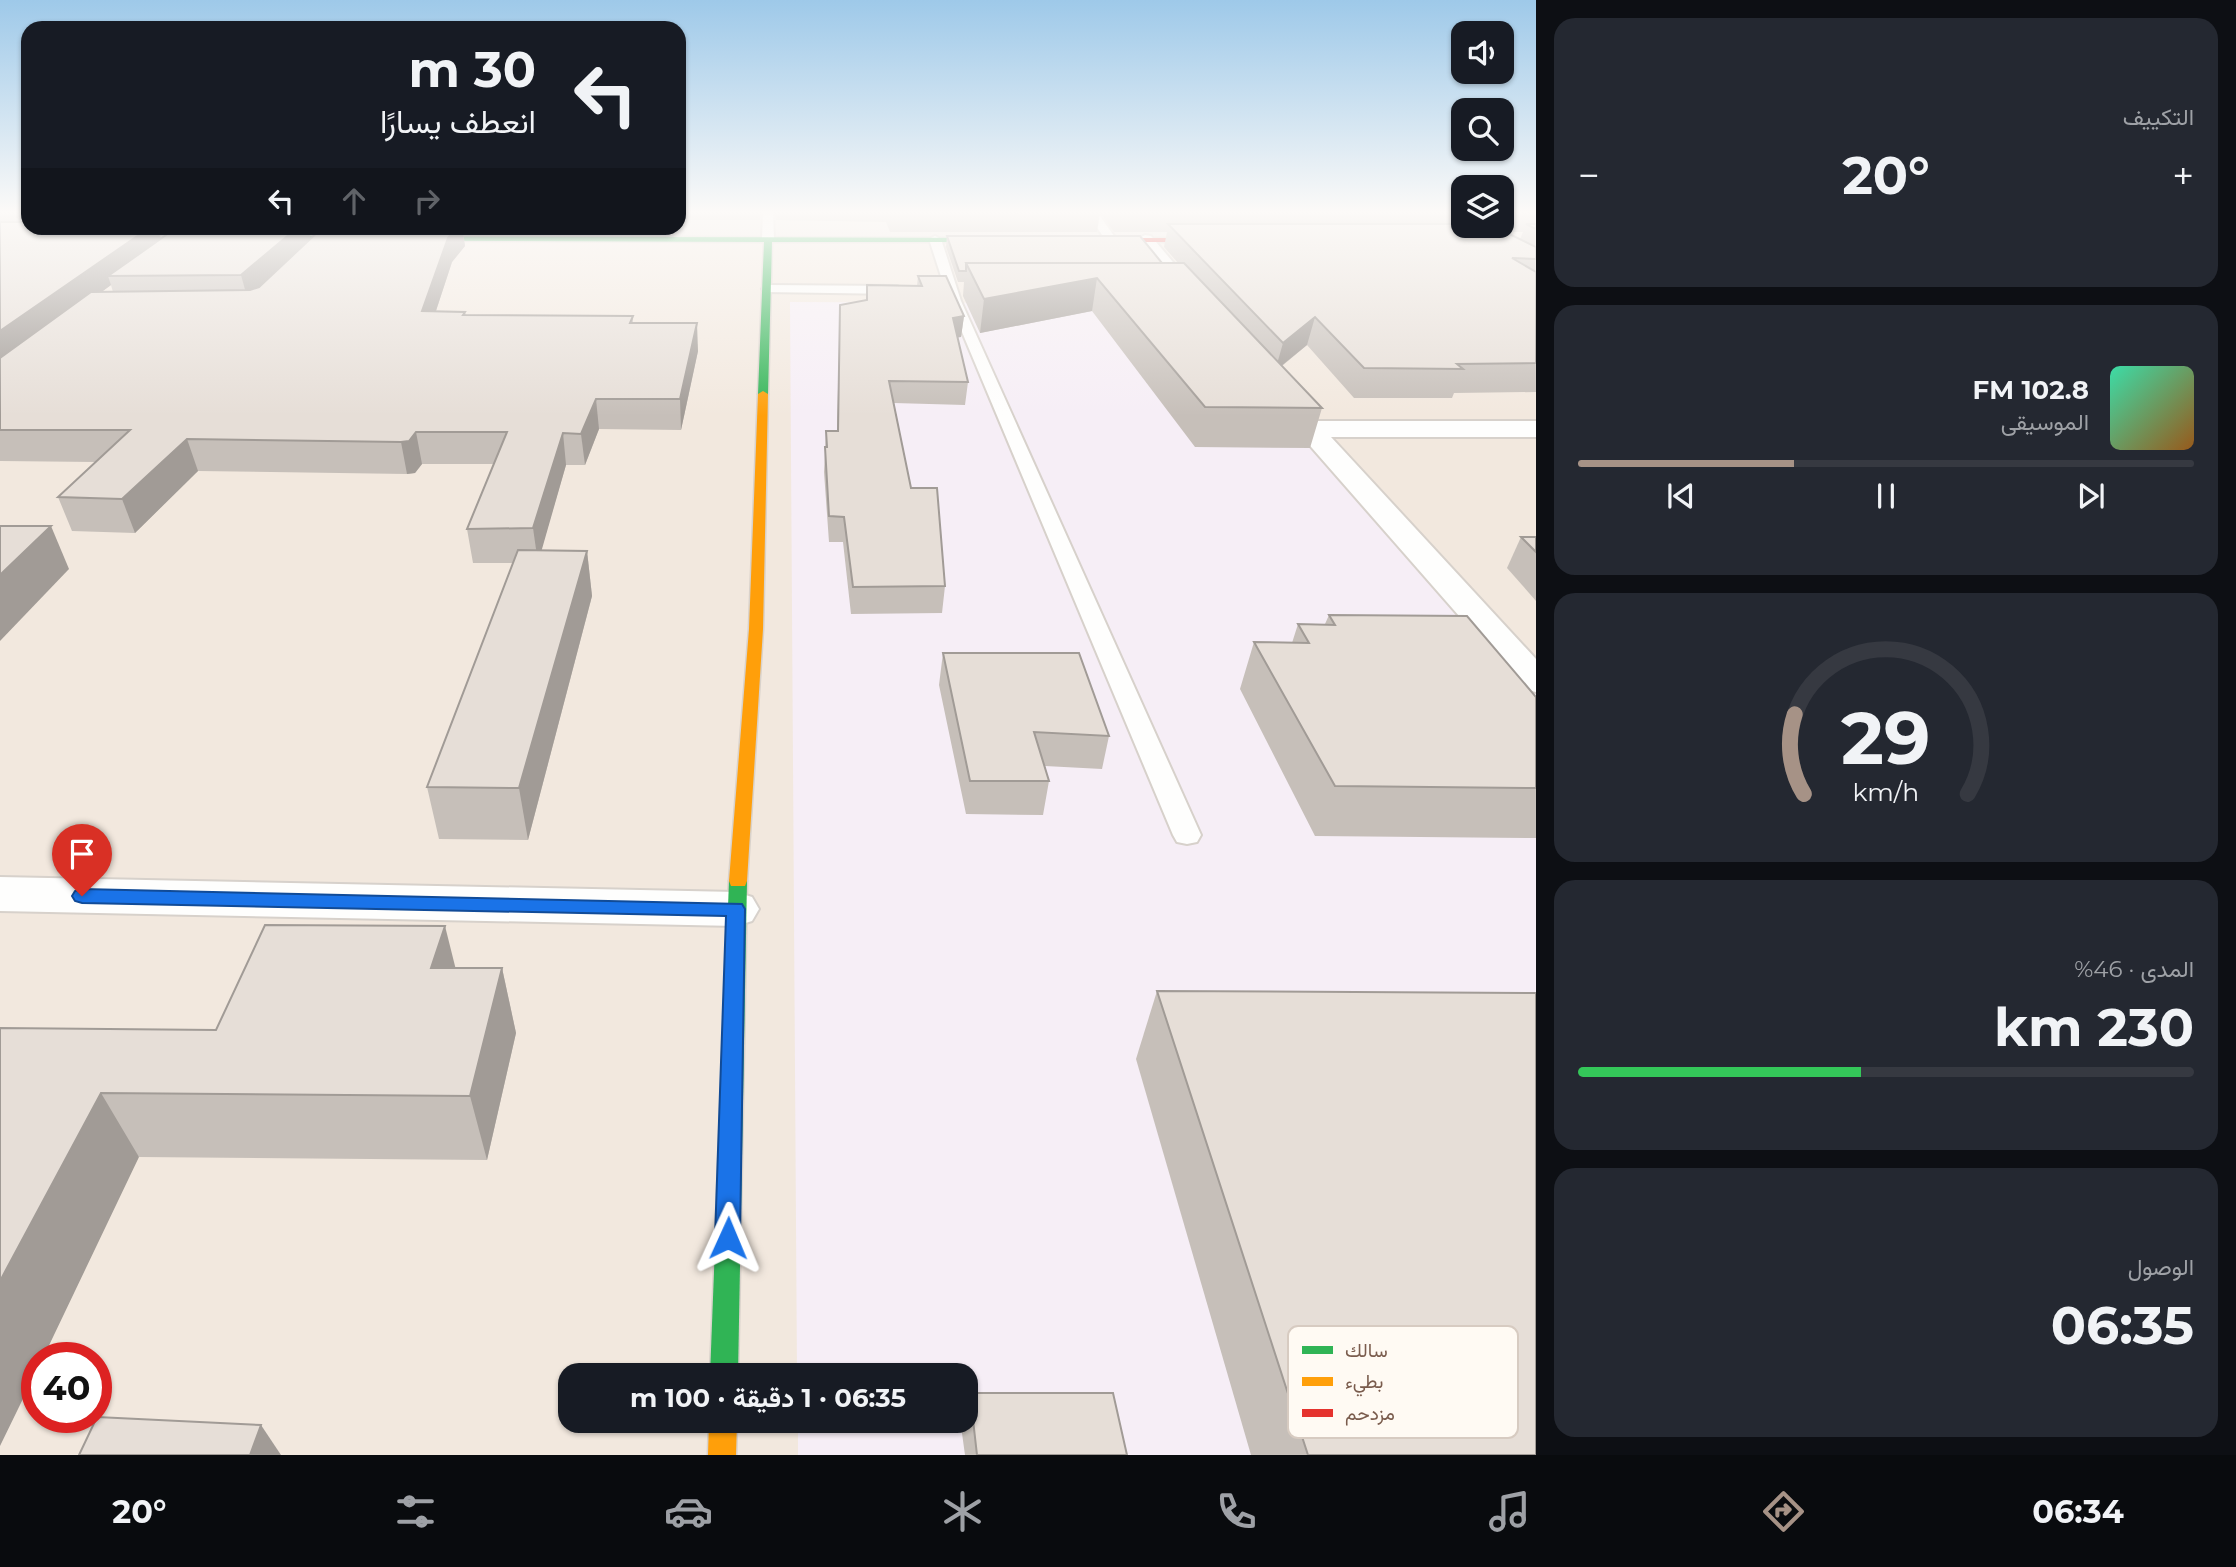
<!DOCTYPE html>
<html lang="ar">
<meta charset="utf-8">
<style>
body{margin:0;font-family:Montserrat,Vazirmatn,sans-serif;background:#242831;color:#f1f3f6;direction:rtl;height:100vh;display:flex;flex-direction:column;font-size:26px;white-space:nowrap}
*{box-sizing:border-box;margin:0}
p{font-size:23px;color:#9ea1a6}
.icon{flex:none;width:38px;height:38px;fill:none;stroke:currentColor;stroke-width:2;stroke-linecap:round;stroke-linejoin:round}
.map{position:relative;flex:1;overflow:hidden;direction:ltr}
.panel{display:flex;flex-direction:column;gap:18px;padding:18px;background:#0d0f14;width:700px}
.panel>*{flex:none}
.guide{position:absolute;left:21px;top:21px;width:665px;height:214px;border-radius:21px;box-shadow:0 2px 5px #0004;direction:rtl;background:#171b24;color:#f1f3f6;overflow:hidden}
.controls{position:absolute;left:1451px;top:21px;display:grid;gap:14px}
.controls a{display:grid;place-items:center;width:63px;height:63px;border-radius:14px;background:#171b24;box-shadow:0 2px 5px #0004;font-size:35px}
.speed{position:absolute;left:21px;top:1342px;display:flex;gap:14px;font-size:35px;font-weight:700;text-align:center}
.speed>*{display:grid;place-content:center;width:91px;height:91px;border-radius:50%;background:#171b24;box-shadow:0 2px 5px #0004;line-height:1}
.speed .limit{border:10px solid #d22;background:#fff;color:#111}
.pin{position:absolute;display:grid;place-items:center;width:60px;height:60px;color:#fff;margin:-72px -30px;border-radius:50% 50% 50% 0;rotate:-45deg;box-shadow:0 0 7px #0007}
.pin .icon{rotate:45deg}
.me{position:absolute;width:77px;margin:-38px;rotate:1deg;stroke-linejoin:round;filter:drop-shadow(0 0 5px #0008)}
.turn{display:flex;align-items:center;gap:24px;height:147px;padding:0 35px;font-size:32px}
.turn .icon{width:91px;height:91px;stroke-width:2.5}
.turn b{display:block;font-size:49px;line-height:60px}
.lanes{display:flex;align-items:center;height:66px;padding:0 35px;background:#0003;justify-content:center;gap:35px;direction:ltr}
.lanes .off{opacity:.35}
.big{font-size:52px;font-weight:700;line-height:1.1}
.panel .widget{flex:1;display:flex;flex-direction:column;justify-content:center;gap:10px;min-width:0;padding:0 24px;border-radius:21px;background:#242831}
.panel .dial{align-items:center;gap:0}
.dial svg{height:182px;overflow:visible;fill:none;stroke:#363941;stroke-width:7;stroke-linecap:round;text-anchor:middle}
.dial text{fill:#f1f3f6;stroke:none}
.song{display:flex;align-items:center;gap:21px}
.cover{width:84px;height:84px;border-radius:10px;background:linear-gradient(135deg,hsl(160 70% 55%),hsl(30 70% 35%))}
.played{height:7px;border-radius:4px;background:linear-gradient(90deg,#a69286 35%,#363941 35%)}
.keys{display:flex;justify-content:space-around;direction:ltr}
.heat{display:flex;justify-content:space-between;align-items:center;font-size:38px;direction:ltr}
.charge{height:10px;border-radius:5px;background:linear-gradient(90deg,#34c759 46%,#363941 0)}
.trip{position:absolute;left:558px;top:1363px;width:420px;height:70px;border-radius:21px;background:#171b24;box-shadow:0 2px 5px #0004;font-weight:700;line-height:70px;text-align:center;direction:rtl}
.tabs{display:flex;height:112px;justify-content:space-around;align-items:center;background:#090b0e;color:#9ea1a6}
.tabs .icon{width:49px;height:49px}
.tabs .active{color:#a69286}
.tabs b{font-size:32px;color:#f1f3f6}
main{display:flex;flex:1;min-height:0}
.map>svg:first-child{display:block}
.residential{fill:#f2e8de;fill-rule:evenodd}
.industrial{fill:#ede5e0}
.education{fill:#f6eef6}
.lines{fill:none;stroke-linecap:round;stroke-linejoin:round}
.lane-casing{stroke:#d7d1cb;stroke-width:4}
.street-casing{stroke:#d7d1cb;stroke-width:4}
.fast-casing{stroke:#d9d2cb;stroke-width:3}
.slow-casing{stroke:#d9d2cb;stroke-width:3}
.jam-casing{stroke:#d9d2cb;stroke-width:3}
.lane{fill:#fefefd;fill-rule:evenodd}
.street{fill:#fefefd;fill-rule:evenodd}
.fast{fill:#30b455;fill-rule:evenodd}
.slow{fill:#ff9f0a;fill-rule:evenodd}
.jam{fill:#e5322d;fill-rule:evenodd}
.wall{fill:#c6bfb9;fill-rule:evenodd}
.shaded-wall{fill:#a19b96}
.building{fill:#e6ded7;stroke:#a19b96;stroke-width:2}
.route{fill:#1a73e8;stroke:#114b97;stroke-width:2}
.key{fill:#fffaf3;stroke:#d7cbc1;stroke-width:2}
.key-label{font-size:19px;fill:#7a5c4d}
</style>
<main>
<section class="panel">
<div class="widget"><p>التكييف</p>
<div class="heat"><a>−</a><b class="big">20°</b><a>+</a></div>
</div>
<div class="widget">
<div class="song"><i class="cover"></i><div><b>102.8 FM</b><p>الموسيقى</p></div></div>
<div class="played"></div>
<div class="keys"><svg class="icon" aria-label="previous" viewBox="0 0 24 24"><path d="M18 5L8 12l10 7zM5 5v14"/></svg><svg class="icon" aria-label="pause" viewBox="0 0 24 24"><path d="M8 5v14M16 5v14"/></svg><svg class="icon" aria-label="next" viewBox="0 0 24 24"><path d="M6 5l10 7-10 7zM19 5v14"/></svg></div>
</div>
<div class="widget dial"><svg viewBox="0 0 100 80">
<path d="M14 69A42 42 0 1 1 86 69"/>
<path d="M14 69A42 42 0 0 1 10 34" stroke="#a69286"/>
<text x="50" y="56" font-size="32" font-weight="700">29</text>
<text x="50" y="72" font-size="11">km/h</text>
</svg></div>
<div class="widget"><p>المدى · 46%</p><b class="big">230 km</b><div class="charge"></div></div>
<div class="widget"><p>الوصول</p><b class="big">06:35</b></div>
</section>
<div class="map">
<svg width="1536" height="1455" viewBox="0 0 1536 1455">
<rect width="100%" height="100%" fill="#f9f5f0"/>
<path class="residential" d="M0 212 28 228H679V212H1463V226H1502L1536 212V1455H0ZM37 1358H96V1418H37ZM570 1376H966V1421H570Z"/>
<path class="industrial" d="M0 212 28 228H679V212H1463V226H1498L1523 239 0 242Z"/>
<path class="education" d="M790 302 1203 304 1536 685V1455H798V1421H966V1376L797 1375Z"/>
<g class="lines">
<defs>
<g id="lane">
<path d="M763 212H773L774 239 768 242 762 239Z"/>
<path d="M1086 212H1097L1117 240 1115 242H1107Z"/>
<path d="M935 236 941 239 961 301 1201 835 1197 842 1187 844 1177 842 1173 835 949 301 929 239Z"/>
<path d="M768 285 897 286 903 290 897 294 764 292 762 289Z"/>
</g>
<g id="street">
<path d="M1145 235 1151 236 1204 299 1207 303 1204 307H1190L1136 240Z"/>
<path d="M1279 388 1288 390 1317 421H1536V437H1331L1536 659V692L1523 689 1270 400 1267 395 1270 390Z"/>
<path d="M0 877 736 892 752 897 759 909 752 921 736 926 0 911Z"/>
</g>
<g id="fast">
<path d="M258 236 999 238 1003 240 999 242H772L768 394 763 397 758 394 764 242 255 240Z"/>
<path d="M738 874 745 876 747 881 738 1376H710L729 881 731 876Z"/>
</g>
<g id="slow">
<path d="M763 391 768 394 763 629 747 881 745 886H731L729 881 749 629 758 394Z"/>
<path d="M709 1421H737L736 1455H708Z"/>
</g>
<path id="jam" d="M1088 238H1216L1220 240 1216 242H1091Z"/>
</defs>
<use href="#lane" class="lane-casing"/>
<use href="#street" class="street-casing"/>
<use href="#fast" class="fast-casing"/>
<use href="#slow" class="slow-casing"/>
<use href="#jam" class="jam-casing"/>
<use href="#lane" class="lane"/>
<use href="#street" class="street"/>
<use href="#fast" class="fast"/>
<use href="#slow" class="slow"/>
<use href="#jam" class="jam"/>
</g>
<g class="wall">
<path d="M0 212H28V228H480L477 231H463L465 246 452 262 436 311 465 312 466 315 633 316V323L698 351 681 430 599 429 585 465H566L541 550 587 551 592 596 528 840 439 839 427 787 513 563H473L467 529 494 464H422L415 473 407 474 198 471 135 533 72 531 58 497 96 462 0 461ZM159 231H171L161 238ZM309 231H319L310 239ZM111 285 113 292H101Z"/>
<path d="M679 212H761L760 220H679Z"/>
<path d="M774 212H1463V226H1502V212H1536V392L1454 393 1452 398H1354L1307 345 1282 366 1322 408 1310 448 1195 447 1092 311 980 333 963 296 964 282H958L946 247 947 236 1162 263H1178L1164 247 1167 232H1114L1100 213 1097 232H890L886 222 776 220ZM1507 232H1523L1520 239Z"/>
<path d="M918 276 964 316 961 337H957L968 382 965 405 894 403 911 488 945 586 942 613 851 614 843 542H829L824 472 826 431H837L840 305 866 300 867 285 917 286Z"/>
<path d="M1521 537H1536V601L1507 568Z"/>
<path d="M1329 615 1536 697V838L1315 836 1240 689 1254 642 1292 643 1298 624H1325Z"/>
<path d="M943 653 1109 736 1102 769 1045 766 1049 781 1043 815 966 814 939 685Z"/>
<path d="M456 968H502L516 1033 487 1160 139 1157 0 1028 216 1030Z"/>
<path d="M1157 991 1536 1455H1251L1136 1059Z"/>
<path d="M970 1393 1127 1455H965L961 1426 963 1421H966V1407Z"/>
</g>
<g class="shaded-wall">
<path d="M149 228H157L163 246 108 276 111 285 0 368V331Z"/>
<path d="M297 228H308L312 246 249 304 241 275Z"/>
<path d="M457 228H462L465 246 452 262 427 338 422 311 448 238Z"/>
<path d="M1097 278 1092 311 980 333 984 299Z"/>
<path d="M964 316 961 337 950 339 953 318Z"/>
<path d="M1315 317 1307 345 1275 371 1283 343Z"/>
<path d="M697 323 698 351 681 430 680 399Z"/>
<path d="M596 399 599 429 585 465 581 434Z"/>
<path d="M416 432 422 464 415 473 407 474 401 442Z"/>
<path d="M563 433 566 465 538 563 533 528Z"/>
<path d="M187 439 198 471 135 533 122 499Z"/>
<path d="M51 526 69 569 0 641V575Z"/>
<path d="M587 551 592 596 528 840 519 788Z"/>
<path d="M445 926 461 990 431 968Z"/>
<path d="M502 968 516 1033 487 1160 470 1096Z"/>
<path d="M101 1093 139 1157 43 1358H37V1370L0 1446V1281Z"/>
<path d="M261 1425 281 1455H250Z"/>
</g>
<g class="building">
<path d="M0 222H28V228H149L0 331Z"/>
<path d="M1168 224H1463V226H1493L1536 247V259L1512 258 1536 272V363L1457 364 1463 369 1364 368 1315 317 1283 343Z"/>
<path d="M1526 224H1536V229Z"/>
<path d="M176 228H297L241 275 108 276Z"/>
<path d="M322 228H457L448 238 422 311 465 312 463 315 633 316 630 323H697L680 399H596L581 434 563 433 533 528 467 529 507 432H416L409 441 401 442 187 439 122 499 58 497 130 430H0V358L91 292 250 290 259 287Z"/>
<path d="M947 236H1140L1162 263H966V271H959Z"/>
<path d="M966 263H1184L1322 408 1205 407 1097 278 984 299Z"/>
<path d="M918 276H946L964 316 953 318 968 382 889 381 911 488H937L945 586 853 587 844 517 829 516 825 447H827L826 431H838L840 305 867 300V285L922 286Z"/>
<path d="M0 526H51L0 575Z"/>
<path d="M1521 537H1536V552Z"/>
<path d="M518 550 587 551 519 788 427 787Z"/>
<path d="M1329 615 1467 616 1536 697V788L1335 786 1254 642 1309 643 1298 624 1335 625Z"/>
<path d="M943 653H1079L1109 736 1034 732 1049 781H970Z"/>
<path d="M265 925 445 926 431 968H502L470 1096 101 1093 0 1281V1028L216 1030Z"/>
<path d="M1157 991 1536 993V1455H1308Z"/>
<path d="M970 1393H1113L1127 1455H977Z"/>
<path d="M97 1417 261 1425 250 1455H79Z"/>
</g>
<linearGradient id="sky" x2="0" y2="1"><stop stop-color="#9ec9e9"/><stop offset="0.51" stop-color="#fcfaf8"/><stop offset="1" stop-color="#fcfaf8" stop-opacity="0"/></linearGradient>
<rect width="1536" height="416" fill="url(#sky)"/>
<path class="route" d="M82 889 742 904 745 909 740 1238 737 1247 728 1250 719 1247 715 1238 726 916 82 903 75 901 72 896 75 891Z"/>
<rect x="1288" y="1326" width="230" height="112" rx="10" class="key"/>
<rect x="1302" y="1346" width="31" height="8" fill="#30b455"/>
<rect x="1302" y="1377" width="31" height="9" fill="#ff9f0a"/>
<rect x="1302" y="1409" width="31" height="8" fill="#e5322d"/>
<g class="key-label">
<text x="1345" y="1357">سالك</text>
<text x="1345" y="1388">بطيء</text>
<text x="1345" y="1420">مزدحم</text>
</g>
</svg>
<div class="controls">
<a><svg class="icon" aria-label="sound" viewBox="0 0 24 24"><path d="M4 9h4l5-4v14l-5-4H4zM17 9q2 3 0 6"/></svg></a>
<a><svg class="icon" aria-label="search" viewBox="0 0 24 24"><circle cx="10" cy="10" r="6"/><path d="M15 15l6 6"/></svg></a>
<a><svg class="icon" aria-label="layers" viewBox="0 0 24 24"><path d="M12 4l9 5-9 5-9-5zM3 14l9 5 9-5"/></svg></a>
</div>
<div class="speed"><div class="limit">40</div></div>
<div class="pin" style="left:82px;top:896px;background:#d93025"><svg class="icon" aria-label="arrive" viewBox="0 0 24 24"><path d="M6 21V4h12l-3 4 3 4H6"/></svg></div>
<svg class="me" style="left:728px;top:1238px" viewBox="-20 -20 40 40"><path d="M0-17L14 15 0 8-14 15z" fill="#1a73e8" stroke="#fff" stroke-width="4"/></svg>
<div class="trip">06:35 · 1 دقيقة · 100 m</div>
<div class="guide">
<div class="turn"><svg class="icon" aria-label="left" viewBox="0 0 24 24"><path d="M17 20v-9H6M10 6l-5 5 5 5"/></svg><div><b>30 m</b>انعطف يسارًا</div></div>
<div class="lanes"><svg class="icon" aria-label="left" viewBox="0 0 24 24"><path d="M17 20v-9H6M10 6l-5 5 5 5"/></svg><svg class="icon off" aria-label="ahead" viewBox="0 0 24 24"><path d="M12 20V5M6 11l6-6 6 6"/></svg><svg class="icon off" aria-label="right" viewBox="0 0 24 24"><path d="M7 20v-9h11M14 6l5 5-5 5"/></svg></div>
</div>
</div>
</main>
<nav class="tabs">
<b>06:34</b>
<svg class="icon active" aria-label="directions" viewBox="0 0 24 24"><path d="M12 3l9 9-9 9-9-9zM9 14v-3h6M13 9l2 2-2 2"/></svg>
<svg class="icon" aria-label="music" viewBox="0 0 24 24"><path d="M9 18V5l10-2v13"/><circle cx="6" cy="18" r="3"/><circle cx="16" cy="16" r="3"/></svg>
<svg class="icon" aria-label="phone" viewBox="0 0 24 24"><path d="M5 4h4l2 5-3 2q2 4 5 5l2-3 5 2v4C11 20 4 13 5 4z"/></svg>
<svg class="icon" aria-label="climate" viewBox="0 0 24 24"><path d="M12 3v18M4 7l16 10M4 17L20 7"/></svg>
<svg class="icon" aria-label="car" viewBox="0 0 24 24"><path d="M5 17H2v-5l4-1 3-4h7l3 4 3 1v5h-3M9 17h6M6 11h13"/><circle cx="7" cy="17" r="2"/><circle cx="17" cy="17" r="2"/></svg>
<svg class="icon" aria-label="filters" viewBox="0 0 24 24"><path d="M4 7h16M4 17h16"/><circle cx="9" cy="7" r="2"/><circle cx="15" cy="17" r="2"/></svg>
<b>20°</b>
</nav>
